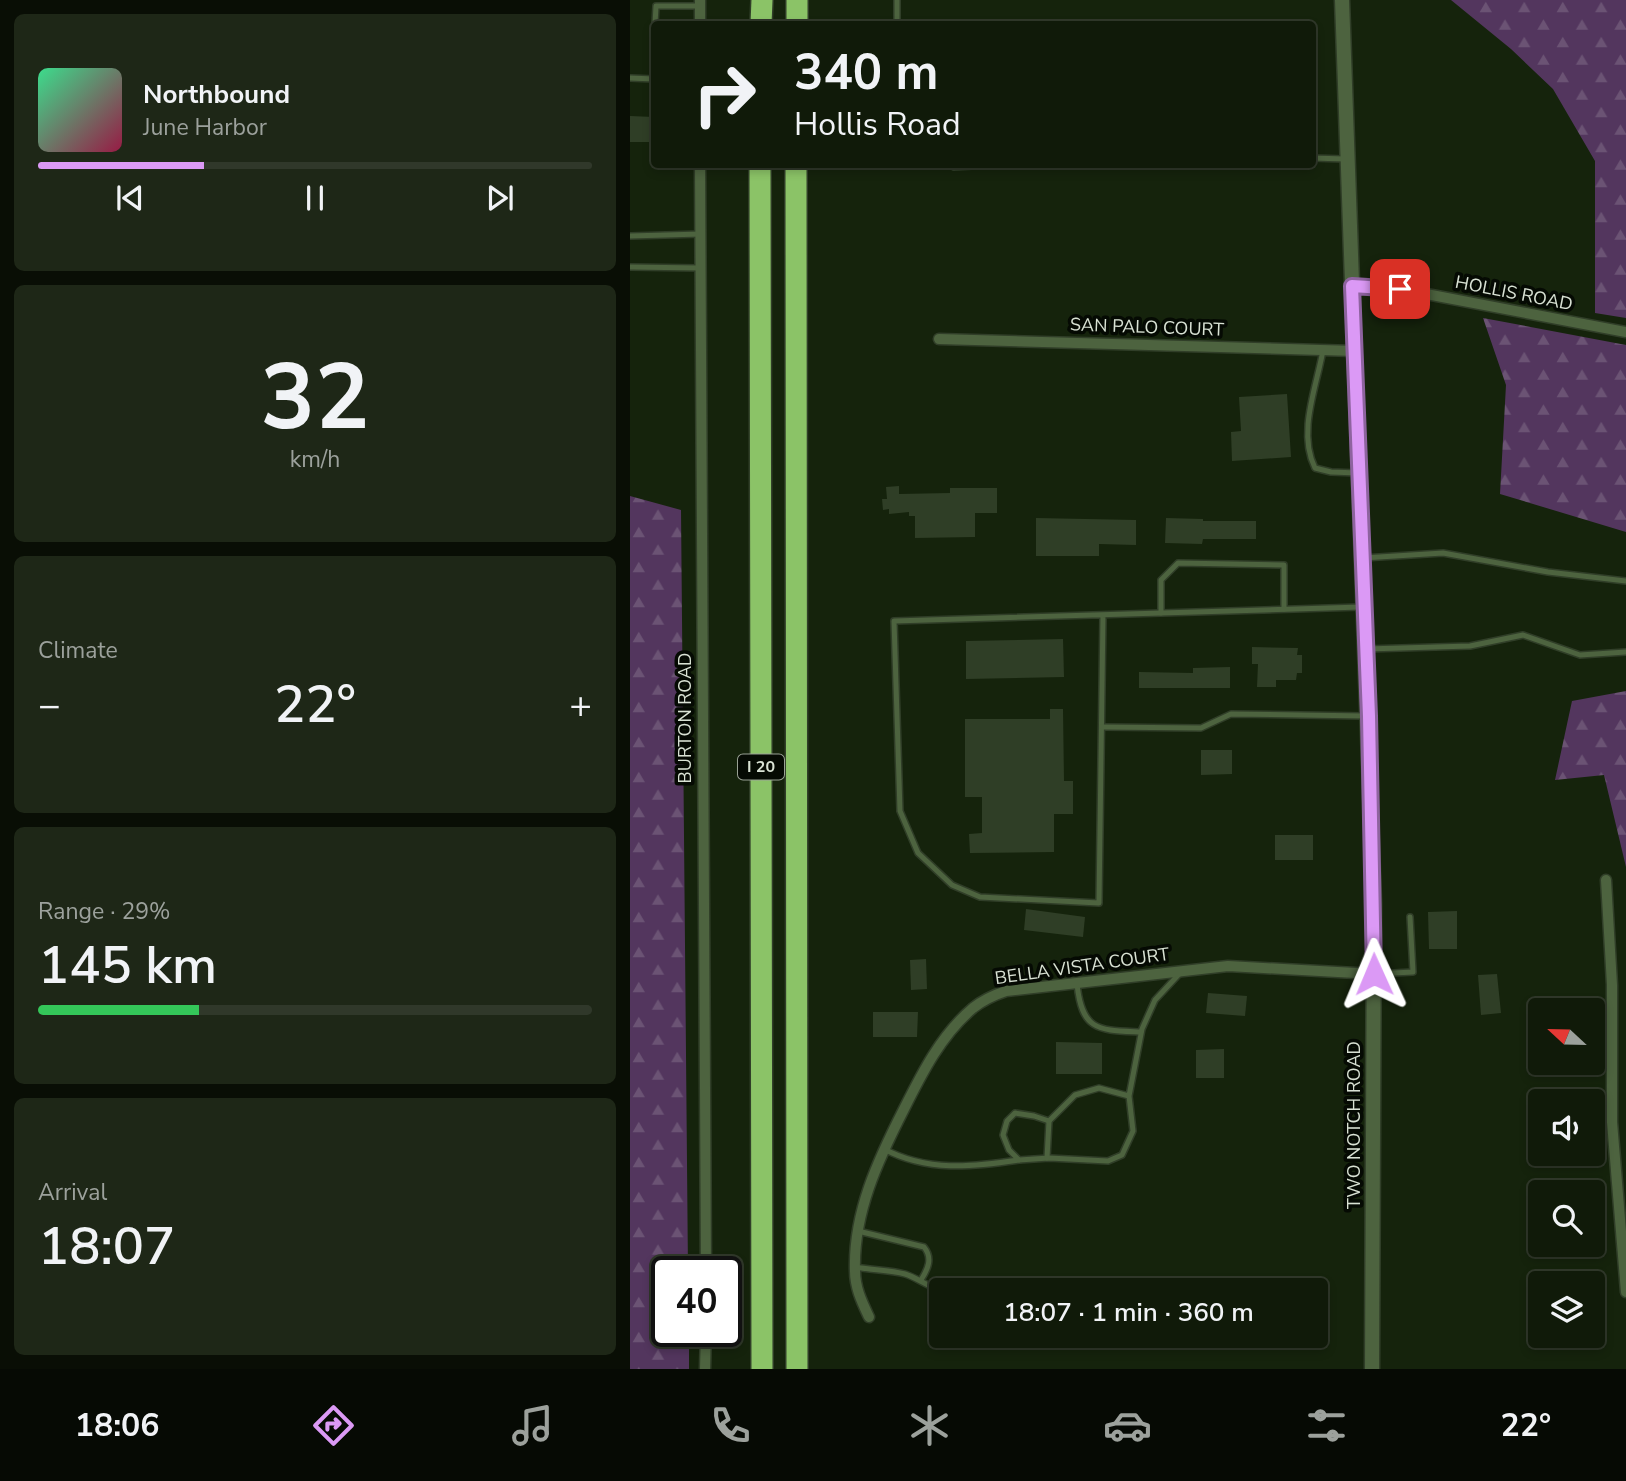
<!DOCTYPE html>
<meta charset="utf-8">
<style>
body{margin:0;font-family:"Nunito Sans",sans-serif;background:#1e2717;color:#f1f3f6;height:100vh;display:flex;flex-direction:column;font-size:26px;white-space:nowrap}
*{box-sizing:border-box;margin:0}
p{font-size:23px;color:#9ca19c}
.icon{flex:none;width:38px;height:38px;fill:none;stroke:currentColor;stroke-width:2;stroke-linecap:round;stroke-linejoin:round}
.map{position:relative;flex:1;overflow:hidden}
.sheet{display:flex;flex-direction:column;gap:14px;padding:14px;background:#090e05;width:630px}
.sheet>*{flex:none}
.banner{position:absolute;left:21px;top:21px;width:665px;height:147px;border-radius:7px;box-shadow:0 4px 10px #0003,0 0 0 2px #30382a;background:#101a09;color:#f1f3f6;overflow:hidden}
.needle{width:46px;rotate:292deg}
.tools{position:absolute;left:898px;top:998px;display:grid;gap:14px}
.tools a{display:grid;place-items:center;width:77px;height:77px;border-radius:7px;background:#101a09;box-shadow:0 4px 10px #0003,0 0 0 2px #30382a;font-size:35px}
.speed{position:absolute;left:21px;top:1256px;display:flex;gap:14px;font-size:35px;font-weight:700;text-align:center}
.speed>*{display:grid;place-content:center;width:91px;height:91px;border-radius:50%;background:#101a09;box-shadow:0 4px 10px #0003,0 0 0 2px #30382a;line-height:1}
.speed .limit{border:4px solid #111;border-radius:10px;background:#fff;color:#111}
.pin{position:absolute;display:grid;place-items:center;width:60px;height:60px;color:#fff;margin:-30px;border-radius:14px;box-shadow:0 4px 10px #0006}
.me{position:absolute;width:77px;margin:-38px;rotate:359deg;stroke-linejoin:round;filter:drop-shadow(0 0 5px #0008)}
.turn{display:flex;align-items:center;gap:24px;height:147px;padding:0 28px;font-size:32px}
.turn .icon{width:91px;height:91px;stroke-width:2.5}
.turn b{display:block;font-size:49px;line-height:60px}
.big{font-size:52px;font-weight:600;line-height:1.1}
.sheet .widget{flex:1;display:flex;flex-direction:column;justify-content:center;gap:10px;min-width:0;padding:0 24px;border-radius:10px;background:#1e2717}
.sheet .dial{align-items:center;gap:0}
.dial b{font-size:91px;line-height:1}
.song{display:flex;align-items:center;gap:21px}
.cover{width:84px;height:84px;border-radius:10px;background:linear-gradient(135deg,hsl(150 70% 55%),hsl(340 70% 35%))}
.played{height:7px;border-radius:4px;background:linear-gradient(90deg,#db99f5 30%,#30382a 30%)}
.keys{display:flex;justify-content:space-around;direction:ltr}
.heat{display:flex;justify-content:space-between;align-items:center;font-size:38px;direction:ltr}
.charge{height:10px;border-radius:5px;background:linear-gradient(90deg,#34c759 29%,#30382a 0)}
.trip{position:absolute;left:299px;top:1278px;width:399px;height:70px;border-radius:7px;background:#101a09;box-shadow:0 4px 10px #0003,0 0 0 2px #30382a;font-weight:600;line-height:70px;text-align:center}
.menu{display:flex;height:112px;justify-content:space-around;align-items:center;background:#060a04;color:#9ca19c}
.menu .icon{width:49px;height:49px}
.menu .active{color:#db99f5}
.menu b{font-size:32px;color:#f1f3f6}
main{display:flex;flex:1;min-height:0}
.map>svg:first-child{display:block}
.forest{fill:url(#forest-firs)}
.building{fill:#2f3e26}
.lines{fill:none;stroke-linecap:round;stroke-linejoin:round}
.service-casing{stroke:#303e28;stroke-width:8}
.minor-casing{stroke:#303e28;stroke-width:13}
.tertiary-casing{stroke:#303e28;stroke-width:17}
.motorway-casing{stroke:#303e28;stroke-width:24}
.service{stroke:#4d633f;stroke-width:5}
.minor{stroke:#4d633f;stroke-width:10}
.tertiary{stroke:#4d633f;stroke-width:14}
.motorway{stroke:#8bc367;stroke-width:21}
.route-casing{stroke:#8e639f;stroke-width:18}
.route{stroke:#db99f5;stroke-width:12}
.labels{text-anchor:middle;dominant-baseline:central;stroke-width:7;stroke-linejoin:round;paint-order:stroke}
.shield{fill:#050a03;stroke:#99a195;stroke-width:2}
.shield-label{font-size:16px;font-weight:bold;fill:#d9e2d4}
.street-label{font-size:18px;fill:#d9e2d4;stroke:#050a03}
</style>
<main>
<section class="sheet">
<div class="widget">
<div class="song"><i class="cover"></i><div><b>Northbound</b><p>June Harbor</p></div></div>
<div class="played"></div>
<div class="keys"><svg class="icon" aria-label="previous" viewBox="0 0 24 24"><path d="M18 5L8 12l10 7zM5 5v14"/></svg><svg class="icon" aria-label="pause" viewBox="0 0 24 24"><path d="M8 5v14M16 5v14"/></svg><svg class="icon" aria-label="next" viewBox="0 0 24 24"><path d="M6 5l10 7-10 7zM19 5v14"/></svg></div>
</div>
<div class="widget dial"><b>32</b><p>km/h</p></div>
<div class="widget"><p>Climate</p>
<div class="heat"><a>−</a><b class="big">22°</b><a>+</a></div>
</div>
<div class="widget"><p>Range · 29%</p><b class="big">145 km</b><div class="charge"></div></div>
<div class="widget"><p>Arrival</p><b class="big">18:07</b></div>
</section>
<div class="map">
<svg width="996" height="1369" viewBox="0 0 996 1369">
<defs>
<pattern id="forest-firs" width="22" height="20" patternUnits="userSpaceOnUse" patternTransform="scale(1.75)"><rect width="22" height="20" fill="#53365e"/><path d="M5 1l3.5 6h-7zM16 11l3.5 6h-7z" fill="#6b5374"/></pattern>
</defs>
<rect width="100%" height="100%" fill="#15230c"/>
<g class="forest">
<path d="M821 0H996V318L965 313V161L923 89 881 49Z"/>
<path d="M853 318 996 345V532L870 494 876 385Z"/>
<path d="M0 496 51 510 58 1272H37V1332H59V1369H0Z"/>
<path d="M996 691V867L974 775 925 780 942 701Z"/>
</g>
<g class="building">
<path d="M0 116 24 117V142H0Z"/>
<path d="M657 394 661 457 602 461 601 432 611 431 609 397Z"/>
<path d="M269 486V494L320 493V488H367V513H345V537L285 538V516H279V512L259 514V509L253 510 252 499H257L256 487Z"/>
<path d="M406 518 506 520V545L469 544V556H406Z"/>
<path d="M536 518 573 519V521H626V539H573L572 544 535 543Z"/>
<path d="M433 639 434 677 336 679V641Z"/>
<path d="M622 647 668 648 667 655H672V673H667L666 680H646V687H627L628 664H622Z"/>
<path d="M600 667V688H509V672L563 673V668Z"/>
<path d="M420 709H433L434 781H443V814H424V852L340 853 339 834 352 833V797H335V719H420Z"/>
<path d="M571 750H602V774L571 775Z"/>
<rect x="645" y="835" width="38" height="25"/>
<path d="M396 909 455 917 453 937 394 930Z"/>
<path d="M827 911V949H799L798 912Z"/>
<path d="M296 959 297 989 281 990 280 960Z"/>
<path d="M867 974 871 1013 851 1015 848 975Z"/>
<path d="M578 993 617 996 615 1016 576 1013Z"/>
<path d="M243 1012H288L287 1037H243Z"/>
<path d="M426 1042 472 1043V1074H426Z"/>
<path d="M594 1049V1078H566V1050Z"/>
</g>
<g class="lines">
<defs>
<g id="service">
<path d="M267 0V24"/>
<path d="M25 24 26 6H70"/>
<path d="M0 78 24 79"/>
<path d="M682 158 715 159"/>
<path d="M319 164 324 167 378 164"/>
<path d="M0 236 71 234"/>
<path d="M0 267 70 268"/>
<path d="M693 350C687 386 667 432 685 468L701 472 728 473"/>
<path d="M733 558 813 553 918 572 996 581"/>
<path d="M531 613V580L548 563 654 565V609"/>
<path d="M473 615 469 903 350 897 322 885 288 853 270 811 264 621 731 607"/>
<path d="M736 649 840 646 893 635 950 655 996 652"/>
<path d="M472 727 571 728 601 714 735 716"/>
<path d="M744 974 783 972 780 917"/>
<path d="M447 984C452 1032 469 1030 511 1032"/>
<path d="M499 1096 469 1088 445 1095 419 1121 404 1116 385 1113 377 1121 373 1135 379 1150 389 1160 419 1158 478 1161 492 1155 503 1131 499 1096 512 1029 525 1000 551 972"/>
<path d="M254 1149C297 1172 343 1167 389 1160"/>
<path d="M417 1158 419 1121"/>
<path d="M228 1231 294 1247C303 1258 298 1269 291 1280"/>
<path d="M225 1267C241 1270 260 1270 275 1274 288 1278 299 1288 312 1290"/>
<path d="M343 1290 356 1286"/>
</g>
<g id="minor">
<path d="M70 0V24"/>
<path d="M70 164 76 1272"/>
<path d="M722 286 770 289 996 332"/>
<path d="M309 339 725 351"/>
<path d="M976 880 982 985V1122L996 1292"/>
<path d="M239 1317C232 1302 225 1288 225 1271 223 1213 248 1160 274 1109 292 1073 311 1035 343 1008 353 1000 364 995 376 991L598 966 744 974"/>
<path d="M75 1369 76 1332"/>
</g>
<path id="tertiary" d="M712 0 744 903 742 1369"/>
<g id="motorway">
<path d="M131 24 132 0"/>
<path d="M167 24V0"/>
<path d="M130 164 132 1369"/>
<path d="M166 164 167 1369"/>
</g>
</defs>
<use href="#service" class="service-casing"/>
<use href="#minor" class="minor-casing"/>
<use href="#tertiary" class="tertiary-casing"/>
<use href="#motorway" class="motorway-casing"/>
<use href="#service" class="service"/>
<use href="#minor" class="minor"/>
<use href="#tertiary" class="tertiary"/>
<use href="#motorway" class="motorway"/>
</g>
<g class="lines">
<defs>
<path id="route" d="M744 974 739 716 722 286 770 289"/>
</defs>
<use href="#route" class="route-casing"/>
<use href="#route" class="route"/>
</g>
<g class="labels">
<rect class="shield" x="108" y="754.5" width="46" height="25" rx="5"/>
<g class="shield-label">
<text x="131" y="767">I 20</text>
</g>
<g class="street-label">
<text transform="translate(884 293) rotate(11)">HOLLIS ROAD</text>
<text transform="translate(517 327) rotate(2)">SAN PALO COURT</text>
<text transform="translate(55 718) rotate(-90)">BURTON ROAD</text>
<text transform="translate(452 966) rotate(-8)">BELLA VISTA COURT</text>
<text transform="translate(724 1125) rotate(-90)">TWO NOTCH ROAD</text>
</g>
</g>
</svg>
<div class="tools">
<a><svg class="needle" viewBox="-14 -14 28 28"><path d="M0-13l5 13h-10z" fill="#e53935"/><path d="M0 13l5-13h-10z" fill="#9ca19c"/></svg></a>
<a><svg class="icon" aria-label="sound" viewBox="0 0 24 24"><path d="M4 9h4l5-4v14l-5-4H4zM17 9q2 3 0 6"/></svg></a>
<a><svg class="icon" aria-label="search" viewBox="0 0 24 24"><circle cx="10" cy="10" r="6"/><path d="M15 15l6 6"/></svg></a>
<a><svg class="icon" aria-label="layers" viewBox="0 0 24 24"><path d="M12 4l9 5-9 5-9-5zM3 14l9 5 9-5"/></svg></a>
</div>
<div class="speed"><div class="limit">40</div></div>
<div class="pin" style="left:770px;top:289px;background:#d93025"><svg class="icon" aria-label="arrive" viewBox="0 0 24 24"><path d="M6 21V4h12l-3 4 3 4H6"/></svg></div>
<svg class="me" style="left:744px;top:974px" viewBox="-20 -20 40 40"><path d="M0-17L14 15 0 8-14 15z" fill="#db99f5" stroke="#fff" stroke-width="4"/></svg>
<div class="trip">18:07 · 1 min · 360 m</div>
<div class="banner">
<div class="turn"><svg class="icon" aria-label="right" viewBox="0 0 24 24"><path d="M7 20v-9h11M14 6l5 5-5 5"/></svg><div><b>340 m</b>Hollis Road</div></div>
</div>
</div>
</main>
<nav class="menu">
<b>18:06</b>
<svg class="icon active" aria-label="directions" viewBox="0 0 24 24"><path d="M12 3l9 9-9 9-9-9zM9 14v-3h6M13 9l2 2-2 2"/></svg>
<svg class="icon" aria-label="music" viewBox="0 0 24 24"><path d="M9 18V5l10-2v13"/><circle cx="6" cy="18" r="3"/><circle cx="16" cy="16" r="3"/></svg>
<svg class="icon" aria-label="phone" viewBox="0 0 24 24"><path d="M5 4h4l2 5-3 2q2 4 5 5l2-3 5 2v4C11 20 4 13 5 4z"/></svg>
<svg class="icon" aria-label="climate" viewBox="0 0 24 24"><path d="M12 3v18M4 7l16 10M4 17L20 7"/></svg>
<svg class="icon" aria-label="car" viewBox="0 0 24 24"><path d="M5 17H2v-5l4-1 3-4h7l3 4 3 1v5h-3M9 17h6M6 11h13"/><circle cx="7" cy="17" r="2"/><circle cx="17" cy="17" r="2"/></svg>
<svg class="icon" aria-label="filters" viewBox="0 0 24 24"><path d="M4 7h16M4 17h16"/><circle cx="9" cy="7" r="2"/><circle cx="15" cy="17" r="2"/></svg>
<b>22°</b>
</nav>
